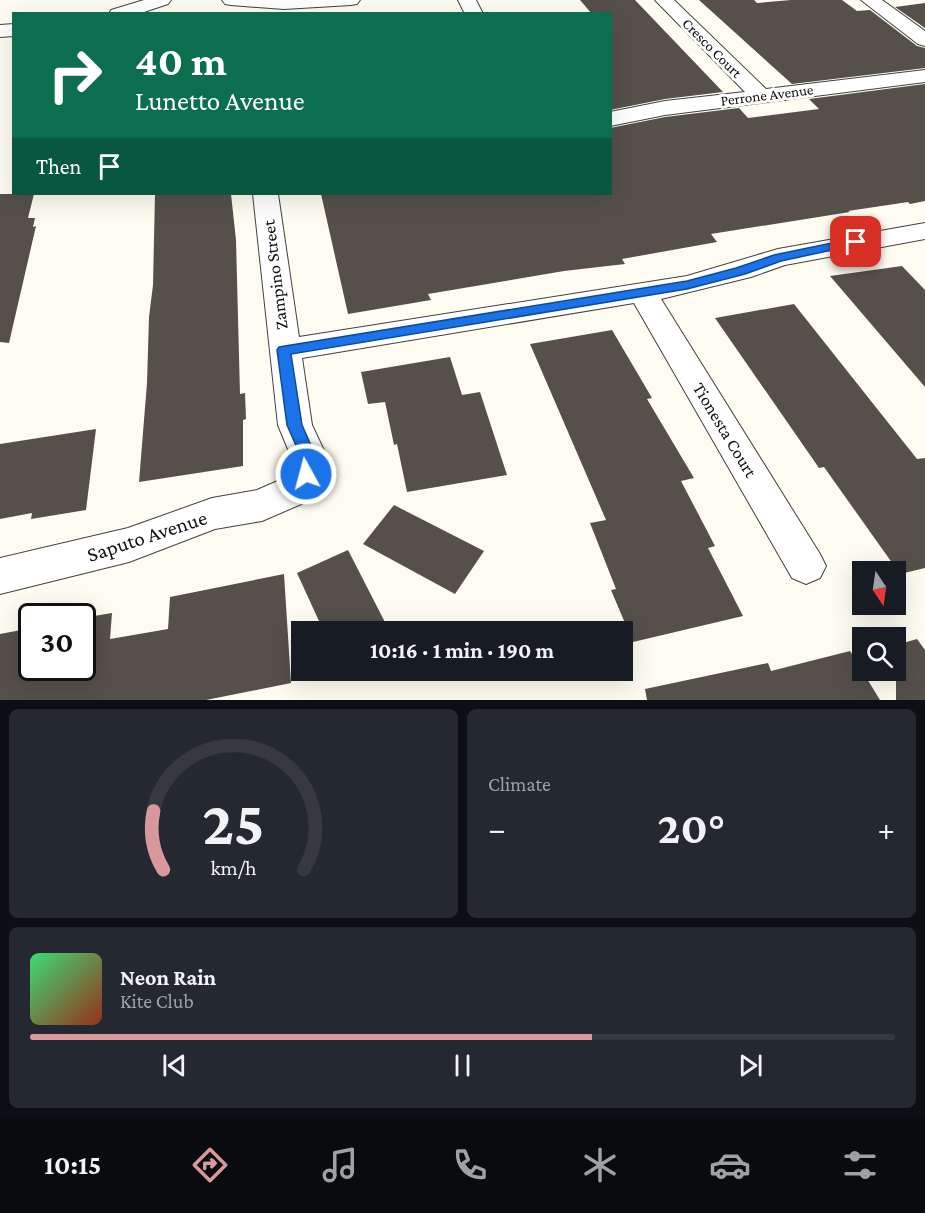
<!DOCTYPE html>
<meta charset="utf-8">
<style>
body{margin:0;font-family:"Crimson Pro",serif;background:#242831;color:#f1f3f6;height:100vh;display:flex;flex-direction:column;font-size:22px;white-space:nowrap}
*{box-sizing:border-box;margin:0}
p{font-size:20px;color:#9ea1a6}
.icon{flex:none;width:33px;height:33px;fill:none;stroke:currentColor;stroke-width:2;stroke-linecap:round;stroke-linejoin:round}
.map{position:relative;height:700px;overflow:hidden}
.side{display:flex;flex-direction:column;gap:9px;padding:9px;background:#0d0f14;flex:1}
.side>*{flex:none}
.top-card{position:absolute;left:12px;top:12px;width:600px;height:183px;border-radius:0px;box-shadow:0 6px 24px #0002;background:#0b6e4f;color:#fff;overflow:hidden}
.needle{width:39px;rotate:167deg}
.tools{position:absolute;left:852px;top:561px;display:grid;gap:12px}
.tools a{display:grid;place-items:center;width:54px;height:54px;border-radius:0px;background:#171b24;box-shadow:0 6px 24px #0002;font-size:30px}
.speed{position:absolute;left:18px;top:603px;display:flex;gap:12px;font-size:30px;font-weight:700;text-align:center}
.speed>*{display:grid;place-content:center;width:78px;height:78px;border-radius:50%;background:#171b24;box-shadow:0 6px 24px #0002;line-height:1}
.speed .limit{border:3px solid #111;border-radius:9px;background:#fff;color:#111}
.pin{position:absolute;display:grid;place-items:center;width:51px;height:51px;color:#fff;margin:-26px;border-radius:12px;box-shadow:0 3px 9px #0006}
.me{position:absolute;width:66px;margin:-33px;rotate:353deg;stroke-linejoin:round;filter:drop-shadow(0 0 4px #0008)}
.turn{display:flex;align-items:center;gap:21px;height:126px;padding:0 24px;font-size:27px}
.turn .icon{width:78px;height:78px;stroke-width:2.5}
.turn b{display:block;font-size:42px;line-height:51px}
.then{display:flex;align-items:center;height:57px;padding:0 24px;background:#0003;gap:12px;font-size:22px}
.big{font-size:45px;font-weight:700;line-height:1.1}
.side .tile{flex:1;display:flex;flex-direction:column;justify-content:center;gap:9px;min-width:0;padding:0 21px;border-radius:9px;background:#242831}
.side .dial{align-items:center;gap:0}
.dial svg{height:156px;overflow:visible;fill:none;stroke:#363941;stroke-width:7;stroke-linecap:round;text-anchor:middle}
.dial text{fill:#f1f3f6;stroke:none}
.song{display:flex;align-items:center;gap:18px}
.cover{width:72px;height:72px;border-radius:9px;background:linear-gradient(135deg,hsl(140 70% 55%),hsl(10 70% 35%))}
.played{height:6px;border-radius:3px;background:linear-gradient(90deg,#d8999d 65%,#363941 65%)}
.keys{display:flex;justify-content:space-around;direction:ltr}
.heat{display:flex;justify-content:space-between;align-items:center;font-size:33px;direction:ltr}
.side .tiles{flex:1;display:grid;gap:9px;grid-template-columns:1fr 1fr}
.tile:last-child{grid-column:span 2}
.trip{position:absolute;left:291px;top:621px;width:342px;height:60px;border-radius:0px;background:#171b24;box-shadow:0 6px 24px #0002;font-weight:700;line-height:60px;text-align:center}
.menu{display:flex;height:96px;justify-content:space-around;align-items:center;background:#090b0e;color:#9ea1a6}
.menu .icon{width:42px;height:42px}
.menu .on{color:#d8999d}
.menu b{font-size:27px;color:#f1f3f6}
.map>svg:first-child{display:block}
.building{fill:#56504b}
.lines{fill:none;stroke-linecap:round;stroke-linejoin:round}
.minor-casing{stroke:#414141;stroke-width:2}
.minor{fill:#fff;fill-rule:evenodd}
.route{fill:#1a73e8;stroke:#114b97;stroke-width:1.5}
.labels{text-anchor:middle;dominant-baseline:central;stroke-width:6;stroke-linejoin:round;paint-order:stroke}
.far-street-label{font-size:15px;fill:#0e0e0e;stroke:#fff}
.street-label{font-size:18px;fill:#0e0e0e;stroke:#fff}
.near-street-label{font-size:21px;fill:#0e0e0e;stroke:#fff}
</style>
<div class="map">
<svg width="925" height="700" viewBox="0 0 925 700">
<rect width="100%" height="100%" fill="#fefcf0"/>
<g class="building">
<path d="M580 0H635L723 92 665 99 610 110V14H592Z"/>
<path d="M699 0H754L757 3 791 0H842L857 11 870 10 917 46 925 48V68L792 84Z"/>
<path d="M925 3V28L895 7Z"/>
<path d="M925 84V201L910 204 908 202 848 211 850 212 711 234 717 242 622 259 625 264 564 271 428 294 431 300 348 314 321 194H610V128L665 117 739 108 748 118 819 109 809 99Z"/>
<path d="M0 194H34L28 218H35L33 227 36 226 9 343 0 342Z"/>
<path d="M155 194H231L236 240 240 394 245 393 246 419 243 420V466L139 482 147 383 149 317 153 285Z"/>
<path d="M902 266 925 290V387L830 276Z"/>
<path d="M794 304 917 459 925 458V568L900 574 824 467 819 468 715 318Z"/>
<path d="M612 330 652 398 647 399 694 478 681 481 715 546 708 548 743 616 633 642 611 590 616 589 590 523 606 520 530 344Z"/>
<path d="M450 357 462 395 480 392 507 475 407 492 397 444 394 445 385 402 368 404 361 372Z"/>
<path d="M96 429 86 510 31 519 32 513 0 519V444Z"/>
<path d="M394 505 484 551 455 594 363 544Z"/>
<path d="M348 550 390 632H324L297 573Z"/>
<path d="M284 574 291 683 206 700H0V634L32 628V668H82V618L112 613 110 639 168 629 170 597Z"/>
<path d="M917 639 925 650V700H896V645Z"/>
<path d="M850 651 880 700H647L645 689 768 663 771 671Z"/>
</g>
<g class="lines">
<defs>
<g id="minor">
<path d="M144 0H171L168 4 138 14H109L111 10Z"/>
<path d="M222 0H360L357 4 351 5 284 9 231 5 225 4Z"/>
<path d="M458 0H476L483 14H465Z"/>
<path d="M655 0H674L766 89 925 70V82L665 115 610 126V112L665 101 745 92Z"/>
<path d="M861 0H882L925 31V46L918 44Z"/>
<path d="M14 24V36L0 37V25Z"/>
<path d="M253 194H278L299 337 687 276 778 249 925 223V239L785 265 751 277 661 299 820 554 826 566 820 578 806 584 792 578 634 303 302 358 312 425 328 459 324 474 306 502 262 521 215 529 129 562 0 594V558L128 528 212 498 257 490 280 480 289 468 292 459 278 425Z"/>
</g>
</defs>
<use href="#minor" class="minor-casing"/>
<use href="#minor" class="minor"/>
</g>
<path class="route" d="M856 238 862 242 860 244 781 261 745 274 687 289 291 354 302 425 317 459 312 478 306 480 301 478 298 474 302 459 287 425 277 350 279 347 687 281 736 268 774 255Z"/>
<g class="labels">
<g class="far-street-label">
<text transform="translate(712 48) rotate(45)">Cresco Court</text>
<text transform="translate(767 95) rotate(-7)">Perrone Avenue</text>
</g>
<g class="street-label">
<text transform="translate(275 275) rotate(-97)">Zampino Street</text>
<text transform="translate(725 430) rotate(59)">Tionesta Court</text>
</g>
<g class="near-street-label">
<text transform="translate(147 536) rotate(-18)">Saputo Avenue</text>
</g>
</g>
</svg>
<div class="tools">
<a><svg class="needle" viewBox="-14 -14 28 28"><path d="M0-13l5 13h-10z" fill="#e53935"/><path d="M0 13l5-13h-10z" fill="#9ea1a6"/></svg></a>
<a><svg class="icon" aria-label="search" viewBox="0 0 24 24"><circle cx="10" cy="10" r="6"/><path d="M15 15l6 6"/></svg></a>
</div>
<div class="speed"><div class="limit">30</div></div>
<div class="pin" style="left:856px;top:242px;background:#d93025"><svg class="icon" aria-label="arrive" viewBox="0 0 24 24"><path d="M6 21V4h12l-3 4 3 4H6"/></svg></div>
<svg class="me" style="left:306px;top:474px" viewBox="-20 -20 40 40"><circle r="17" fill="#1a73e8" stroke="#fff" stroke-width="3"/><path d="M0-11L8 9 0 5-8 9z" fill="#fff"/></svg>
<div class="trip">10:16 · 1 min · 190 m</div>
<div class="top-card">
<div class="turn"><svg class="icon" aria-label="right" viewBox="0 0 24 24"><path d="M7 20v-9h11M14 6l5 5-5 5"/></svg><div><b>40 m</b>Lunetto Avenue</div></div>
<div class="then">Then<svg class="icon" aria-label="arrive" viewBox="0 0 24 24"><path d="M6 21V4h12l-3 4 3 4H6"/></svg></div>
</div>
</div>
<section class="side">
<div class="tiles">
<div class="tile dial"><svg viewBox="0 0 100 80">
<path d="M14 69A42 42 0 1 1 86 69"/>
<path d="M14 69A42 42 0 0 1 9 39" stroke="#d8999d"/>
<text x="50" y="56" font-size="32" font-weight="700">25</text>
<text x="50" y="72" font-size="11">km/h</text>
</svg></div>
<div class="tile"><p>Climate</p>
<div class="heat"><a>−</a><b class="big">20°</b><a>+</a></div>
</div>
<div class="tile">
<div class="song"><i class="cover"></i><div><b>Neon Rain</b><p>Kite Club</p></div></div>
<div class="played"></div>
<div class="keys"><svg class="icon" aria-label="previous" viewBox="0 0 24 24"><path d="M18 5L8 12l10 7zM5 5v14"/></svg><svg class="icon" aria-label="pause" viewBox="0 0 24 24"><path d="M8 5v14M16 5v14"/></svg><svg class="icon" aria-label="next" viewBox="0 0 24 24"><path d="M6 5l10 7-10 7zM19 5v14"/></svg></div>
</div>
</div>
</section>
<nav class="menu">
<b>10:15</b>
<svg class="icon on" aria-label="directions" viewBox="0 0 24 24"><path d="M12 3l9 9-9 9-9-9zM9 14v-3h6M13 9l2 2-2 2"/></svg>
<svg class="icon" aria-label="music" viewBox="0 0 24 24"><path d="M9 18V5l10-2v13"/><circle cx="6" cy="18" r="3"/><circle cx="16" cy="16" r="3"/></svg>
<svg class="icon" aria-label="phone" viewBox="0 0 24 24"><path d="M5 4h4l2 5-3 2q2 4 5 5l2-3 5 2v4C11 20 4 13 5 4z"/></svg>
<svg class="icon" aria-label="climate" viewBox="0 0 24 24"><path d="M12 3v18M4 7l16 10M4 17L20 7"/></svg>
<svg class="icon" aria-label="car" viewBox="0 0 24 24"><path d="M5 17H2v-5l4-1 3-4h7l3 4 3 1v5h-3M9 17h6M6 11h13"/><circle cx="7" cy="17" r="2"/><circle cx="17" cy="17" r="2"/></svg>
<svg class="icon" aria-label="filters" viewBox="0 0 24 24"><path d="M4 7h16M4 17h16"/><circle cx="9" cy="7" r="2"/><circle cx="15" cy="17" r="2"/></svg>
</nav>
